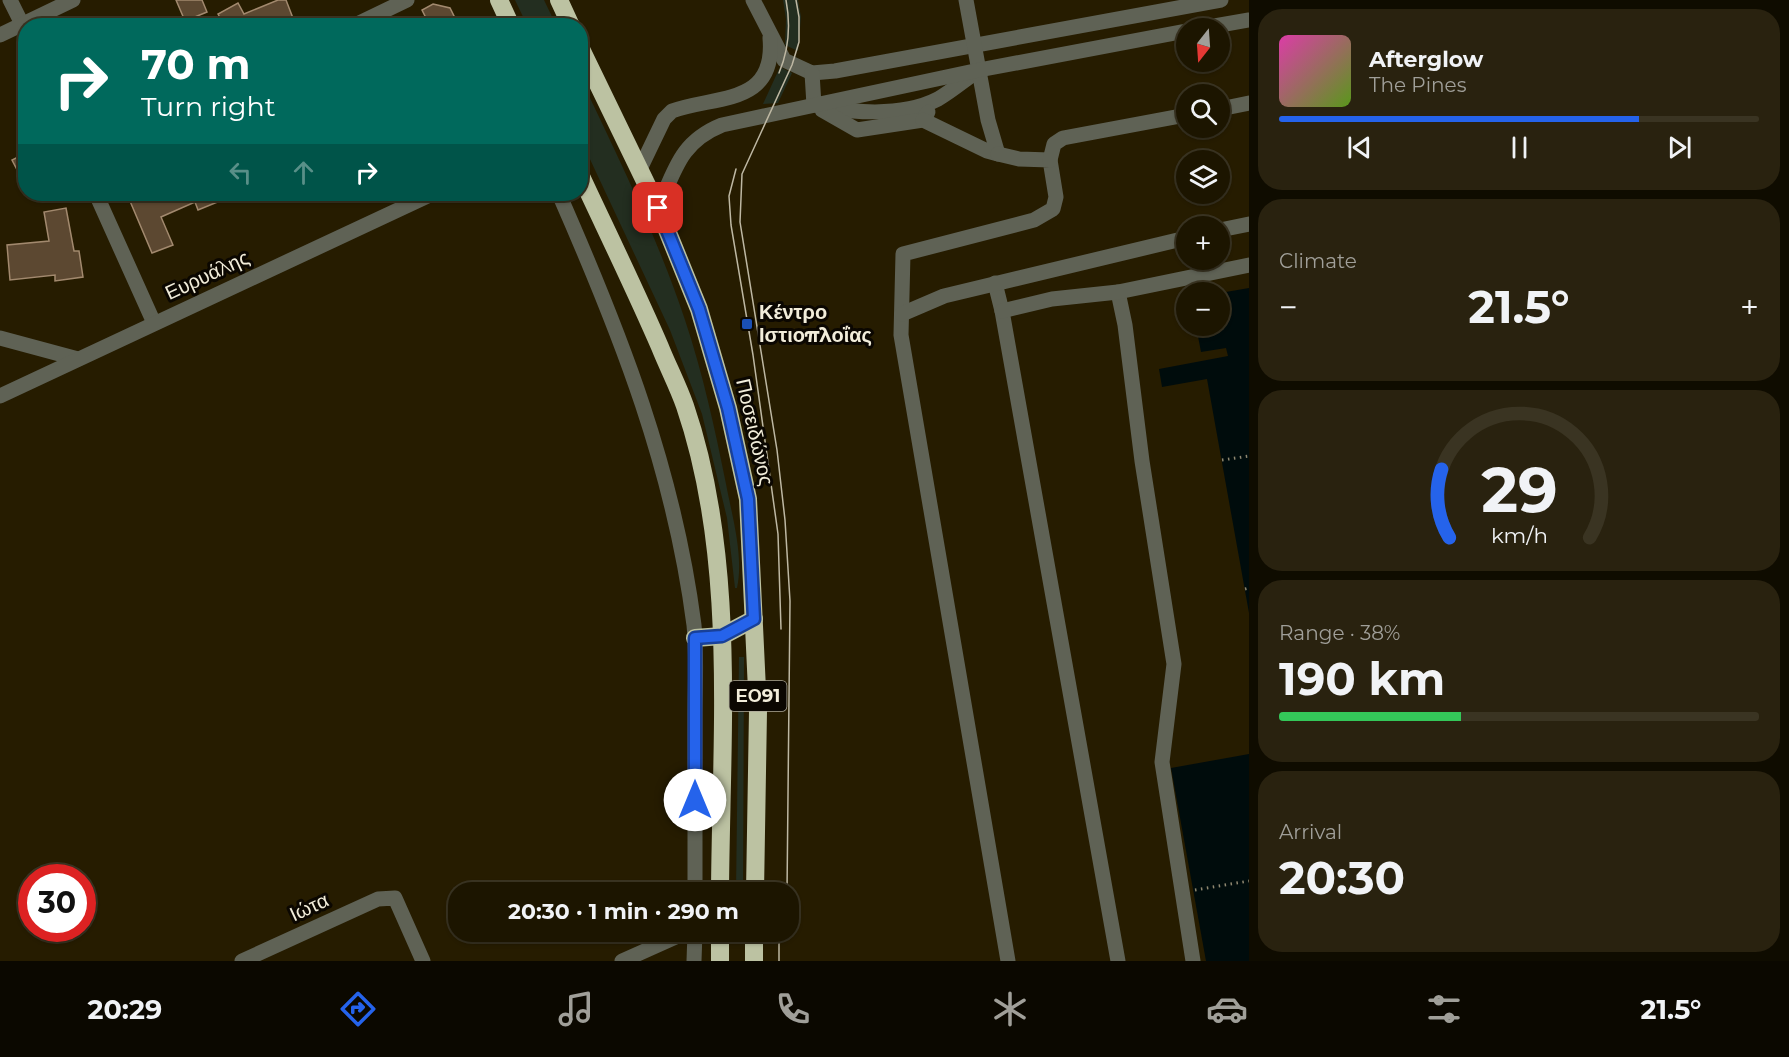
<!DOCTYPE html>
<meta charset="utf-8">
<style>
body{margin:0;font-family:Montserrat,sans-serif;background:#29220f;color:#f1f3f6;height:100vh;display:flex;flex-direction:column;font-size:22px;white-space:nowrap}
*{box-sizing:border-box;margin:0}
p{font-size:20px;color:#a09f99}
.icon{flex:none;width:33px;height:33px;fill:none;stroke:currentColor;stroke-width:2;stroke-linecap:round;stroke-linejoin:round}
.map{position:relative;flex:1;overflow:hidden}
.drawer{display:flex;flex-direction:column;gap:9px;padding:9px;background:#0f0c00;width:540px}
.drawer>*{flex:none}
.guide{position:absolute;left:18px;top:18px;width:570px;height:183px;border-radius:24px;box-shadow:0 2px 4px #0004,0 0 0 2px #3a3422;background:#00695c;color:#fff;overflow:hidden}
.needle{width:39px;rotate:197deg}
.buttons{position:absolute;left:1176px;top:18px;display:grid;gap:12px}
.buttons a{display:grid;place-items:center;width:54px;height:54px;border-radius:50%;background:#1c1500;box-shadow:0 2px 4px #0004,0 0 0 2px #3a3422;font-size:30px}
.speed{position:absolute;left:18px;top:864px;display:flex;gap:12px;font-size:30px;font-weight:700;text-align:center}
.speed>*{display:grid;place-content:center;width:78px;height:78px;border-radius:50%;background:#1c1500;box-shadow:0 2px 4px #0004,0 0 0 2px #3a3422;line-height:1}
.speed .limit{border:9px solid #d22;background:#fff;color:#111}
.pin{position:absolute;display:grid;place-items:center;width:51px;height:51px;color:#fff;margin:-26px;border-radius:12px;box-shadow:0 3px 9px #0006}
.me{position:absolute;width:66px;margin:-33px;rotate:0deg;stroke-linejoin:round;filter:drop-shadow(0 0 4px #0008)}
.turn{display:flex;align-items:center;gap:21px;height:126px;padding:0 24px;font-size:27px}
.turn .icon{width:78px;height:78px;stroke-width:2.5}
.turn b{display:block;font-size:42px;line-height:51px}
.lanes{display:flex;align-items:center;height:57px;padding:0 24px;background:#0003;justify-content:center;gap:30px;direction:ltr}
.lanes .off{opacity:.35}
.big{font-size:45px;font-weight:700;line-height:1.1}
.drawer .widget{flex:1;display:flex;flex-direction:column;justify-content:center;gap:9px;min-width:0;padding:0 21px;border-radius:24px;background:#29220f}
.drawer .dial{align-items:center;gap:0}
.dial svg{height:156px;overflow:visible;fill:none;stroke:#3a3422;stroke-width:7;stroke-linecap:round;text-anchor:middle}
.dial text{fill:#f1f3f6;stroke:none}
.song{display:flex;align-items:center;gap:18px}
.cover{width:72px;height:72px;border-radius:9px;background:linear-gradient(135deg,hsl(320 70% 55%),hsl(90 70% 35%))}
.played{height:6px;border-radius:3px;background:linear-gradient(90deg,#2563eb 75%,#3a3422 75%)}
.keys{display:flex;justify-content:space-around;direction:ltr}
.heat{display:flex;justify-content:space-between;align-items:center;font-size:33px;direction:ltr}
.charge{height:9px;border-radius:4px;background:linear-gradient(90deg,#34c759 38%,#3a3422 0)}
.trip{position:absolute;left:448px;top:882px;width:351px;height:60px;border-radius:24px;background:#1c1500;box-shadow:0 2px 4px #0004,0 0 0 2px #3a3422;font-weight:700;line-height:60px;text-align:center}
.tabs{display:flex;height:96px;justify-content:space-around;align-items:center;background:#0b0800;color:#a09f99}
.tabs .icon{width:42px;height:42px}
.tabs .current{color:#2563eb}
.tabs b{font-size:27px;color:#f1f3f6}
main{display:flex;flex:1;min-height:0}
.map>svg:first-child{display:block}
.green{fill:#232e20}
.water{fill:#000c0c}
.building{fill:#5c4831;stroke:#a2896e;stroke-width:1.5}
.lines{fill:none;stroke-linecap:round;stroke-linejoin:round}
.path{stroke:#8f8871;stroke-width:3;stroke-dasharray:1.5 4.5;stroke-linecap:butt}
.minor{stroke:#5f6255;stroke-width:15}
.highway{stroke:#bcc2a2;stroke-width:18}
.tram{stroke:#beb8a3;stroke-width:1.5}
.route-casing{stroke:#184099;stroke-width:15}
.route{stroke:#2563eb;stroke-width:10}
.transit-dot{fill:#1a4fb4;stroke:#0b0701;stroke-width:2}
.labels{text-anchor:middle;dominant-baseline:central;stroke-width:6;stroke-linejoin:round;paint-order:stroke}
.shield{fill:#0b0701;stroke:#ada899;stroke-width:1.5}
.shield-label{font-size:18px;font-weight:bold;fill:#f2edda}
.street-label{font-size:20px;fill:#f2edda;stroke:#0b0701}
.poi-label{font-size:20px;font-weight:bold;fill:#f2edda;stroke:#0b0701;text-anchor:start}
</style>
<main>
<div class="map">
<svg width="1249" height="961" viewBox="0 0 1249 961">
<rect width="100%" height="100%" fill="#261c00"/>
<g class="green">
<path d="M515 0H544L556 25H527Z"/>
<path d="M783 0H798L801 17 798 51 785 45 786 19Z"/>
<path d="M780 67 792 73 778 103 763 104Z"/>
<path d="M580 77C618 157 657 236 685 320 703 374 715 429 726 484 732 516 744 556 737 588H735L727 518 702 414 670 330 581 140Z"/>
<path d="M739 657H744L743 892H736Z"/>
</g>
<g class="water">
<path d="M1249 288V613L1207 379 1162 387 1159 369 1228 356 1226 348 1201 352 1196 326H1220V321L1223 320 1222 312H1220V293Z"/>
<path d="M1249 754V961H1206L1171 768Z"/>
</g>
<g class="building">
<path d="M176 0H202L207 12 185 21Z"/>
<path d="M278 0H286L296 26H217L223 23 218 14 238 3 244 14Z"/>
<path d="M433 4 450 8 456 20 446 26H430L422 10Z"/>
<path d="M26 153V187L12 160Z"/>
<path d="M127 194H237L198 210 195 202 161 217 173 245 152 253Z"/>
<path d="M66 208 74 251H79L83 277 55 281V275L10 280 7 245 49 241 44 212Z"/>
</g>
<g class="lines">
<g class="path">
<path d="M1222 460 1249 456"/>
<path d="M1245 589 1249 588"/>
<path d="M1195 890 1249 881"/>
</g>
<g class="minor">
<path d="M10 0 26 32"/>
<path d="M753 0 784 60 812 73 835 71 1221 0"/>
<path d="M353 26 407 0"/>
<path d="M1203 28 1249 20"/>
<path d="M0 35 73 0"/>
<path d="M812 73 814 105"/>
<path d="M823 107C858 113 905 116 938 99 950 92 961 83 972 75"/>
<path d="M1220 109 1249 103"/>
<path d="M822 110 857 130 923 120 928 112"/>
<path d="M923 120 987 151 998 154 988 120 966 0"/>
<path d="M998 154 1019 159 1050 160 1056 197 1053 209 1034 220 903 254 901 335 1008 961"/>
<path d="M1050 160 1054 144 1063 138 1186 115"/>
<path d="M639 171 664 119 672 111C716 95 776 106 770 38"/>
<path d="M96 194 154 323"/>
<path d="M559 194C621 335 674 470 694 625 697 654 695 686 695 716 695 775 695 834 695 892"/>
<path d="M658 208C675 170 680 142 722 125L979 70 1186 31"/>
<path d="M1220 230 1249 224"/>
<path d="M995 283 1002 311 1118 961"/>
<path d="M1118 292 1125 325 1142 461 1174 664 1162 762 1193 961"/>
<path d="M1002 311 1052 299 1118 292 1249 265"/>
<path d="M902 314 944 296 1186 238"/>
<path d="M0 338 78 359"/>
<path d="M0 396 432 194"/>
<path d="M242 961 378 899 395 898 423 961"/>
<path d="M622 961 687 932"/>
<path d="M694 961 695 932"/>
</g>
<g class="highway">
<path d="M499 0 511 26"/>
<path d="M559 0 571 26"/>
<path d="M580 47 658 208 699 309 728 408 748 499 758 711 755 892"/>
<path d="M580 174C607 232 635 289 660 347 668 367 678 386 685 406 737 558 721 734 720 892"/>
<path d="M695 638 722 636 754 619"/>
<path d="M720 961V932"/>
<path d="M754 961V932"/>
</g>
<g class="tram">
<path d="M779 73C789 49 791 26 786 0"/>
<path d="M736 169 729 196 731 225 753 355 778 534 781 629"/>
<path d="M787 892 790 601 785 520 777 450 740 222 742 174 792 65 799 42V17L796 0"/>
<path d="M779 961V932"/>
</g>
</g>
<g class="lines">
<defs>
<path id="route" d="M658 208 699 309 728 408 748 499 754 619 722 636 695 638V800"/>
</defs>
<use href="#route" class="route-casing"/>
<use href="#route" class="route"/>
</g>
<rect class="transit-dot" x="741" y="318" width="12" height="12" rx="3"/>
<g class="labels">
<rect class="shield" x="729.5" y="681" width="57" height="30" rx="4.5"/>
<g class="shield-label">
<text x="758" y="696">ΕΟ91</text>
</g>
<g class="street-label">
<text transform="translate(207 275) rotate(-25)">Ευρυάλης</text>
<text transform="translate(755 432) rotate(77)">Ποσειδώνος</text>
<text transform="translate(309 907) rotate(-25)">Ιώτα</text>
</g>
<g class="poi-label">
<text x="759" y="312">Κέντρο<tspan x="759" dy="23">Ιστιοπλοΐας</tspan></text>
</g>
</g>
</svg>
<div class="buttons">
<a><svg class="needle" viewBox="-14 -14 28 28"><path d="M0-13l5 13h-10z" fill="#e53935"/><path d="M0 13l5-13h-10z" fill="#a09f99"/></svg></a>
<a><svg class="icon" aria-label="search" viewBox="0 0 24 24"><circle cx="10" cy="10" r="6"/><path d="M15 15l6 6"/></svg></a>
<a><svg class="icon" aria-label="layers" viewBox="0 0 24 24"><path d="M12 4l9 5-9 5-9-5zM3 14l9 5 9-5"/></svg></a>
<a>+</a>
<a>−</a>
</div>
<div class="speed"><div class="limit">30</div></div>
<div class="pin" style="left:658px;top:208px;background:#d93025"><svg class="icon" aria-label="arrive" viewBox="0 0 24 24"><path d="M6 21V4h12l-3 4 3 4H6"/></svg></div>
<svg class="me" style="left:695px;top:800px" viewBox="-20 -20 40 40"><circle r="19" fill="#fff"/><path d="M0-13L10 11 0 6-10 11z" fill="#2563eb"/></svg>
<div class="trip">20:30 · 1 min · 290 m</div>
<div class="guide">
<div class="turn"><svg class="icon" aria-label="right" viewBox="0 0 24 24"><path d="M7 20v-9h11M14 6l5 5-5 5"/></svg><div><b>70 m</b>Turn right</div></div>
<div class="lanes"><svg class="icon off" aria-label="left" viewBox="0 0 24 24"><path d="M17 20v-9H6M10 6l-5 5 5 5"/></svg><svg class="icon off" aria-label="ahead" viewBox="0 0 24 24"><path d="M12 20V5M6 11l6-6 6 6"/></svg><svg class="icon" aria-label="right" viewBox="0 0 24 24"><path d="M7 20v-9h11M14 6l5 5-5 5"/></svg></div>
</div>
</div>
<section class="drawer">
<div class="widget">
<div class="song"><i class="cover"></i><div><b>Afterglow</b><p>The Pines</p></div></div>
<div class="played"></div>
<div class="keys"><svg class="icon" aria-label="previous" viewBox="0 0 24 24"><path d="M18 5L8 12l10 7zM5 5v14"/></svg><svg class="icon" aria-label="pause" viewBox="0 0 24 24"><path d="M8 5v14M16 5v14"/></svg><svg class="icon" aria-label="next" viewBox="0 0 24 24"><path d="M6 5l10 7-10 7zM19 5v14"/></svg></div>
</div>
<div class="widget"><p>Climate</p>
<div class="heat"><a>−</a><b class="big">21.5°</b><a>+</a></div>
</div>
<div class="widget dial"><svg viewBox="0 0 100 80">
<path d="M14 69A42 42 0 1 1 86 69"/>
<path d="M14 69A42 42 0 0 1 10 34" stroke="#2563eb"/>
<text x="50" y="56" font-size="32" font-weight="700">29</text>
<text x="50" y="72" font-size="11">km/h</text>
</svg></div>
<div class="widget"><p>Range · 38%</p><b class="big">190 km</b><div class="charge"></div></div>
<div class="widget"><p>Arrival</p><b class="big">20:30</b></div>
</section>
</main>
<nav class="tabs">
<b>20:29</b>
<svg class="icon current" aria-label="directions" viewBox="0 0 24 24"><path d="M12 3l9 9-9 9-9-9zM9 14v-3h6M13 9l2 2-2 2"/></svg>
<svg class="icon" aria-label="music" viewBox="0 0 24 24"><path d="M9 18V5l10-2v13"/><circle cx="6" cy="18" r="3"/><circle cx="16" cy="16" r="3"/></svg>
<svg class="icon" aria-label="phone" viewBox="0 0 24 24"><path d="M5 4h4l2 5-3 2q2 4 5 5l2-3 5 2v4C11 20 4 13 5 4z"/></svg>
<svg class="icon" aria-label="climate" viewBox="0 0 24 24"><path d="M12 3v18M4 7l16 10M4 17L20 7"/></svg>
<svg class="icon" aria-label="car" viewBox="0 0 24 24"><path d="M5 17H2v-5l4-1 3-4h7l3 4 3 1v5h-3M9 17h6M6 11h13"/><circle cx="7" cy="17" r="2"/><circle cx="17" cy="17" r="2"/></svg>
<svg class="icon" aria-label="filters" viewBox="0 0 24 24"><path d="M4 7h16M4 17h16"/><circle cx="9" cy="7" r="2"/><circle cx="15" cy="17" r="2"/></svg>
<b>21.5°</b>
</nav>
